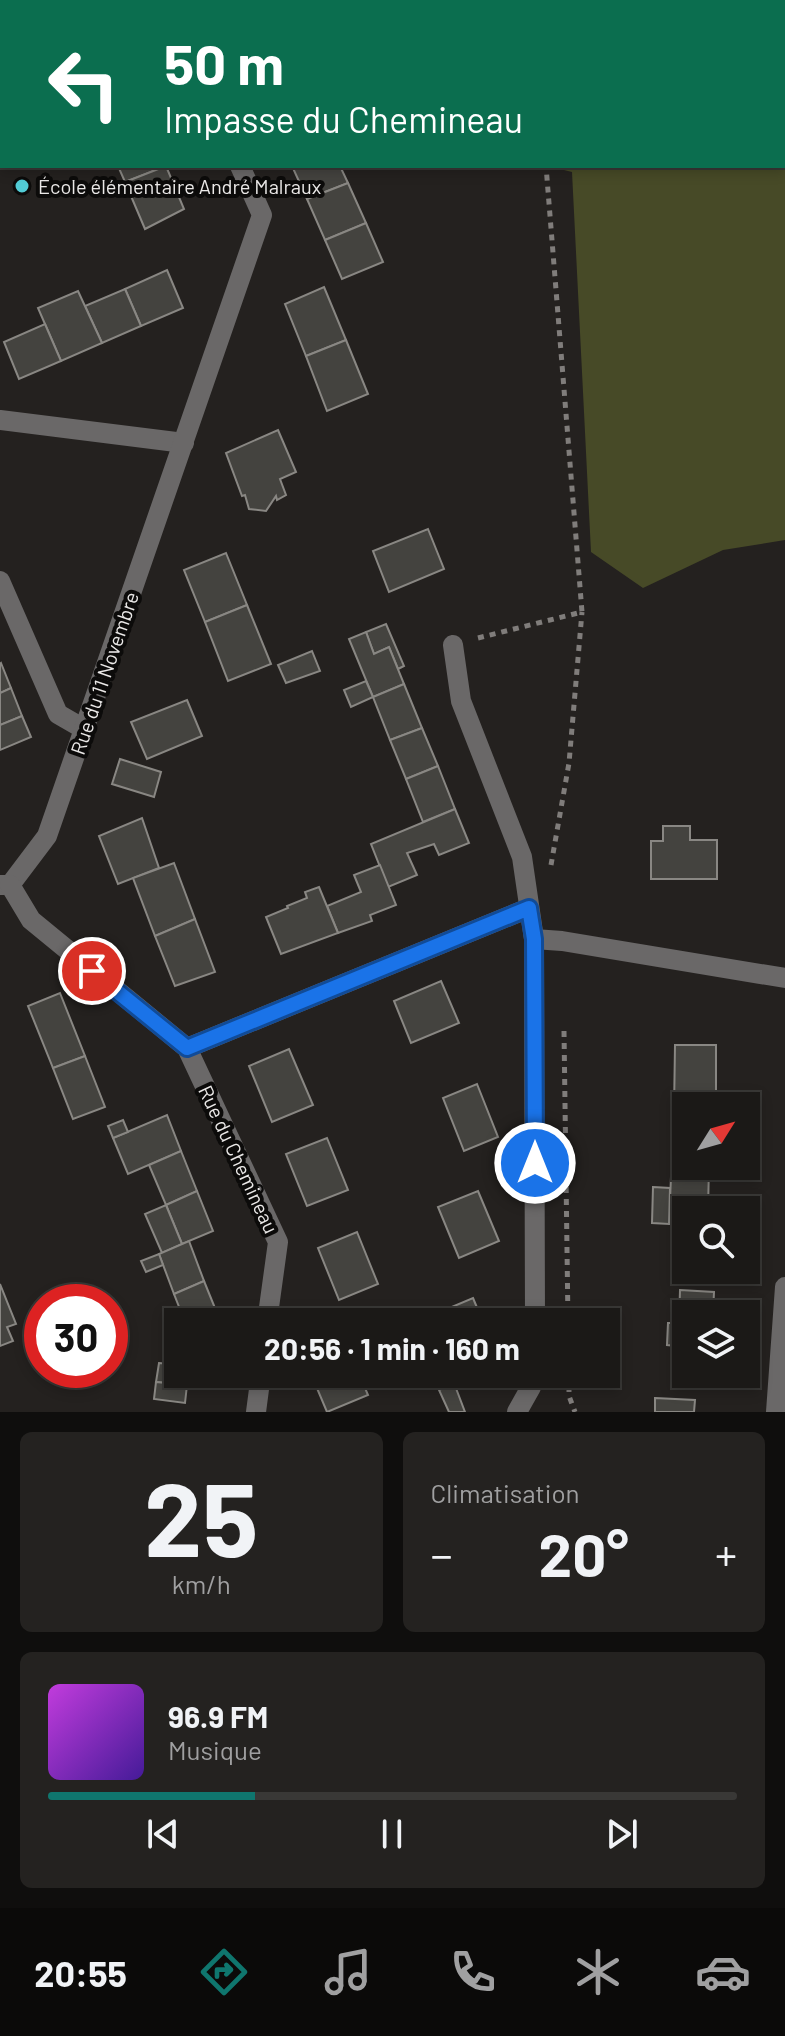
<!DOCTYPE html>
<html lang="fr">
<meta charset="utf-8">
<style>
body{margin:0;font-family:Barlow,sans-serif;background:#242220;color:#f1f3f6;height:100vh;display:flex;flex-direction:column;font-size:30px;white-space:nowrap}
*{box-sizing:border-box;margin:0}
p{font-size:26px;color:#a0a0a1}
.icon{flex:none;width:44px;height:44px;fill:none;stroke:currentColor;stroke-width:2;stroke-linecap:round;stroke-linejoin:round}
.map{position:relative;height:1412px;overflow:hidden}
.drawer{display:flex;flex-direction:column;gap:20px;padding:20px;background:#0f0e0d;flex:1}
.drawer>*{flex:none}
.banner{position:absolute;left:0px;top:0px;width:786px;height:168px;box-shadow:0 4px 12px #0003,0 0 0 2px #393836;background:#0b6e4f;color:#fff;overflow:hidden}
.needle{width:52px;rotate:53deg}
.fabs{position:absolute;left:672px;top:1092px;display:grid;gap:16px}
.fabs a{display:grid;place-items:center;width:88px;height:88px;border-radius:0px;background:#1b1917;box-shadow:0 4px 12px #0003,0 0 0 2px #393836;font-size:40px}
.speed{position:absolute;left:24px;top:1284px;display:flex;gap:16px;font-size:40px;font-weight:700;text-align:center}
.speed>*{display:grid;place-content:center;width:104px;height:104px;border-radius:50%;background:#1b1917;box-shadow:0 4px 12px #0003,0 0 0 2px #393836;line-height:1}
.speed .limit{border:12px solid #d22;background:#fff;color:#111}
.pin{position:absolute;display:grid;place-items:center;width:68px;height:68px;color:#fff;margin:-34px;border:4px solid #fff;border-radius:50%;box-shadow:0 2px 8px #0007}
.me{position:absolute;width:88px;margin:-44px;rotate:0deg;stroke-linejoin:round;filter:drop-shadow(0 0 6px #0008)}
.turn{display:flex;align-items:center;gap:28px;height:168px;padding:0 32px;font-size:36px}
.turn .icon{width:104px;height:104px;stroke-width:2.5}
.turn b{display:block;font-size:56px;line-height:68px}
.big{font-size:60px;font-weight:700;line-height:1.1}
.drawer .widget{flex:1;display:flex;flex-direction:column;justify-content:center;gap:12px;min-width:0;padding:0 28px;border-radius:12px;background:#242220}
.drawer .dial{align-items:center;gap:0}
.dial b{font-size:104px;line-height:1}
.song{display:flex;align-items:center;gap:24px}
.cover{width:96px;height:96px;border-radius:12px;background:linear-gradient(135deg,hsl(290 70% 55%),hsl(260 70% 35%))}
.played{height:8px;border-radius:4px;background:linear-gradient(90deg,#0f766e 30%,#393836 30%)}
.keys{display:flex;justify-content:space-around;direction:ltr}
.heat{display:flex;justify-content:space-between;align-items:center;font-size:44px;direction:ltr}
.drawer .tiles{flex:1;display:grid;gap:20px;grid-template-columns:1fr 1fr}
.widget:last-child{grid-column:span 2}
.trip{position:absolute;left:164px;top:1308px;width:456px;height:80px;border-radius:0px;background:#1b1917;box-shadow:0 4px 12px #0003,0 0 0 2px #393836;font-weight:700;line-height:80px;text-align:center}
.tab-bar{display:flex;height:128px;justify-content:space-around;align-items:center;background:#0b0a09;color:#a0a0a1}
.tab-bar .icon{width:56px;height:56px}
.tab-bar .on{color:#0f766e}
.tab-bar b{font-size:36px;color:#f1f3f6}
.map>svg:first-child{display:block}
.green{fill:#474a27}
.building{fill:#44433f;stroke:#898783;stroke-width:2}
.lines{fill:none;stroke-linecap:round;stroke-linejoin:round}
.path{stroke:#807d7b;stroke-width:5;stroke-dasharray:6 6;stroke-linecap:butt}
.minor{stroke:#6a6868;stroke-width:20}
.route-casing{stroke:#114b97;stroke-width:20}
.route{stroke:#1a73e8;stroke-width:14}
.poi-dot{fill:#52ccd6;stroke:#0c0b0a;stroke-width:3}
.labels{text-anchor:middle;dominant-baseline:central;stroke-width:8;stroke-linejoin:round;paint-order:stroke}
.poi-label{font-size:20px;fill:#ebe9e8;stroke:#0c0b0a;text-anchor:start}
.street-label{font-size:20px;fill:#ebe9e8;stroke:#0c0b0a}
</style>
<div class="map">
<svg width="785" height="1412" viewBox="0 0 785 1412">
<rect width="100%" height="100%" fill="#24211f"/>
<path class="green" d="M638 0H785V540L723 550 643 588 591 552 572 172 548 166H784V2H639Z"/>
<g class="building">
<path d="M118 166H166L125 182Z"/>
<path d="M166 166 184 209 145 229 125 182Z"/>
<path d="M292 166H340L348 183 307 199Z"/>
<path d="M348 183 366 223 325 240 307 199Z"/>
<path d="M366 223 383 262 342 279 325 240Z"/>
<path d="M167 270 183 308 141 326 125 289Z"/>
<path d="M324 287 346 340 306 356 285 304Z"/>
<path d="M125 289 141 326 102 343 85 306Z"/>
<path d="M78 291 102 343 61 361 38 308Z"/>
<path d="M45 324 61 361 19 379 4 342Z"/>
<path d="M346 340 368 394 327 411 306 356Z"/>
<path d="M278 430 296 472 280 479 286 495 277 500 276 496 266 511 249 509 245 495 242 496 226 453Z"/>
<path d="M428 529 444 569 389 592 373 551Z"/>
<path d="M226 553 247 605 205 622 184 570Z"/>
<path d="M247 605 271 664 228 681 205 622Z"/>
<path d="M386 624 404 666 398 669 389 647 374 654 366 632Z"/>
<path d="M366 632 374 654 389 647 404 684 373 697 349 639Z"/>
<path d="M312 651 320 671 286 683 278 665Z"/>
<path d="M1 663 11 688 0 693V664Z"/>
<path d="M366 681 373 697 351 707 344 690Z"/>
<path d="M404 684 422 728 390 740 373 697Z"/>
<path d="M11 688 22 716 0 725V693Z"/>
<path d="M187 700 202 736 147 759 131 722Z"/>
<path d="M22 716 31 737 0 750V725Z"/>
<path d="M422 728 438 766 406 779 390 740Z"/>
<path d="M120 759 161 772 154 797 112 784Z"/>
<path d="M438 766 455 809 423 822 406 779Z"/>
<path d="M455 809 469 843 439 855 434 844 407 853 417 875 388 887 371 844Z"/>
<path d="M142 818 159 868 118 884 99 836Z"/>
<path d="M663 826H690V840H717V879H651V841H663Z"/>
<path d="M174 863 195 919 155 936 133 878Z"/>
<path d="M380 865 396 905 370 915 372 921 338 933 327 906 361 892 354 875Z"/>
<path d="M319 887 338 933 281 954 266 917 288 908 287 906 307 898 305 892Z"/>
<path d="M195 919 215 972 175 986 155 936Z"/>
<path d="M441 981 459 1023 411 1043 394 1001Z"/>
<path d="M60 993 85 1056 53 1068 28 1006Z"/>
<path d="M675 1045H716V1106H686V1111H674Z"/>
<path d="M289 1049 313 1105 272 1122 249 1066Z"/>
<path d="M85 1056 105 1107 73 1119 53 1068Z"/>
<path d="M477 1084 498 1137 464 1151 443 1098Z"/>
<path d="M167 1115 181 1151 128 1174 113 1138Z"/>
<path d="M123 1120 128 1132 113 1138 108 1126Z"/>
<path d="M327 1138 348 1190 307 1206 286 1154Z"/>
<path d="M181 1151 197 1191 166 1205 149 1165Z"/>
<path d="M672 1153 686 1154V1166H709L708 1210H686V1224H669Z"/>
<path d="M653 1187 670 1188 669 1224 652 1223Z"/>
<path d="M197 1191 213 1231 182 1244 166 1205Z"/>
<path d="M478 1191 499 1241 459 1258 438 1207Z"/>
<path d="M166 1205 182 1244 162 1253 145 1214Z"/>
<path d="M357 1232 378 1284 339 1300 318 1248Z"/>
<path d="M189 1241 204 1281 174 1294 159 1254Z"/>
<path d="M159 1254 163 1265 146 1272 141 1261Z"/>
<path d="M204 1281 219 1318 209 1322H185L174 1294Z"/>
<path d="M0 1284 16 1324 7 1327 13 1341 0 1346Z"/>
<path d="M680 1290 714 1292 713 1314H686V1355H677V1346L667 1345 668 1323H679Z"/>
<path d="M473 1298 483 1322H439L435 1314Z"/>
<path d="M159 1363 178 1365V1374H188L187 1385 156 1382Z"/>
<path d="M311 1374H359L368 1395 327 1412Z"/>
<path d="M156 1382 187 1385 185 1403 154 1399Z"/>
<path d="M454 1383 465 1412H449L439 1390Z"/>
<path d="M655 1398 695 1400 694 1412H655Z"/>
</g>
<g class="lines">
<g class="path">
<path d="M524 0 525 2"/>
<path d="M564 0V2"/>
<path d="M478 638 582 612 546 166"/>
<path d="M551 865 569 763 582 612"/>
<path d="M564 1031 568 1322"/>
<path d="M569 1374V1396L575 1412"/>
</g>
<g class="minor">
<path d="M169 0 170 2"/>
<path d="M0 420 184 443"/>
<path d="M0 581 58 714 84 729"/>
<path d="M453 645 461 701 522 857 534 939 535 1322"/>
<path d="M0 885H10L47 836 262 215 240 166"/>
<path d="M10 885 31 920 187 1048 278 1242 267 1322"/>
<path d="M534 939 562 941 785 978"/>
<path d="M187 1048 529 908"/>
<path d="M256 1412 261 1374"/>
<path d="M517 1412 531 1387 533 1374"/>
<path d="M776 1412 785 1287"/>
</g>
</g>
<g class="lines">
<defs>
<path id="route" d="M92 971 187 1048 529 908 534 939 535 1163"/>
</defs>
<use href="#route" class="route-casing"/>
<use href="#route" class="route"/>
</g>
<circle class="poi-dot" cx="22" cy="186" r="8"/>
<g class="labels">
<g class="poi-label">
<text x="38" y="186">École élémentaire André Malraux</text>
</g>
<g class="street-label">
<text transform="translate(104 673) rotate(-71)">Rue du 11 Novembre</text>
<text transform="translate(239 1159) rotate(65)">Rue du Chemineau</text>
</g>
</g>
</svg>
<div class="fabs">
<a><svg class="needle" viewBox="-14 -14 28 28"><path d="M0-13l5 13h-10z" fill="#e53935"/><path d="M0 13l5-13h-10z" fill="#a0a0a1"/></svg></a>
<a><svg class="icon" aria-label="search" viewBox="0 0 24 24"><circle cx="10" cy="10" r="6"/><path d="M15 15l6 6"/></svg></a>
<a><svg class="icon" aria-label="layers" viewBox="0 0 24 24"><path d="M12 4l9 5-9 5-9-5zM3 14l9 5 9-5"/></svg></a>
</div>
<div class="speed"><div class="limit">30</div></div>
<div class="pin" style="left:92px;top:971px;background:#d93025"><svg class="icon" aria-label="arrive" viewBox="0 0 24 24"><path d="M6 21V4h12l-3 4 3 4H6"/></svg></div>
<svg class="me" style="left:535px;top:1163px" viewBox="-20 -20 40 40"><circle r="17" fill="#1a73e8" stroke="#fff" stroke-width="3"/><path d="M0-11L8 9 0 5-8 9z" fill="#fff"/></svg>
<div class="trip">20:56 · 1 min · 160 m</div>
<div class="banner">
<div class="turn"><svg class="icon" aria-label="left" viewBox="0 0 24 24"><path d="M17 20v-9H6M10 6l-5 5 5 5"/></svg><div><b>50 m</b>Impasse du Chemineau</div></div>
</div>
</div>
<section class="drawer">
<div class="tiles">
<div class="widget dial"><b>25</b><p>km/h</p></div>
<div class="widget"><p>Climatisation</p>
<div class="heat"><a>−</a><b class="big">20°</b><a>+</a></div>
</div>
<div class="widget">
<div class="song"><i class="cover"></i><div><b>96.9 FM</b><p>Musique</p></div></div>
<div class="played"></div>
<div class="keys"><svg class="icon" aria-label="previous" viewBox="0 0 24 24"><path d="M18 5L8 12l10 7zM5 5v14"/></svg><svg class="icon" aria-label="pause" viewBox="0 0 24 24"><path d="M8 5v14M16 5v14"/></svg><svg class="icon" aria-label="next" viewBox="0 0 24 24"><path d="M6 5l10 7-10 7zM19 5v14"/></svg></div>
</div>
</div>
</section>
<nav class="tab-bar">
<b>20:55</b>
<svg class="icon on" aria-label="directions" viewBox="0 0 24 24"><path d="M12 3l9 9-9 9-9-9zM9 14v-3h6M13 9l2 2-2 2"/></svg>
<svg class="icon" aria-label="music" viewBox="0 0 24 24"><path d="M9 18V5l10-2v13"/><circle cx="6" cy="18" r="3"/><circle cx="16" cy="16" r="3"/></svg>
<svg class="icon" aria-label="phone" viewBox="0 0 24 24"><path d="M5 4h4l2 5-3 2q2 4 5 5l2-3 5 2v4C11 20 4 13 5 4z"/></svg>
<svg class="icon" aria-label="climate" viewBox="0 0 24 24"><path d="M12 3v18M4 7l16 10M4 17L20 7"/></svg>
<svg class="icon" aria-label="car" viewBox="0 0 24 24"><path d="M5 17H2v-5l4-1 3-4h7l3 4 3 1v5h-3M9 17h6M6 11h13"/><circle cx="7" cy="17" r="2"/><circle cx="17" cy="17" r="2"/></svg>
</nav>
